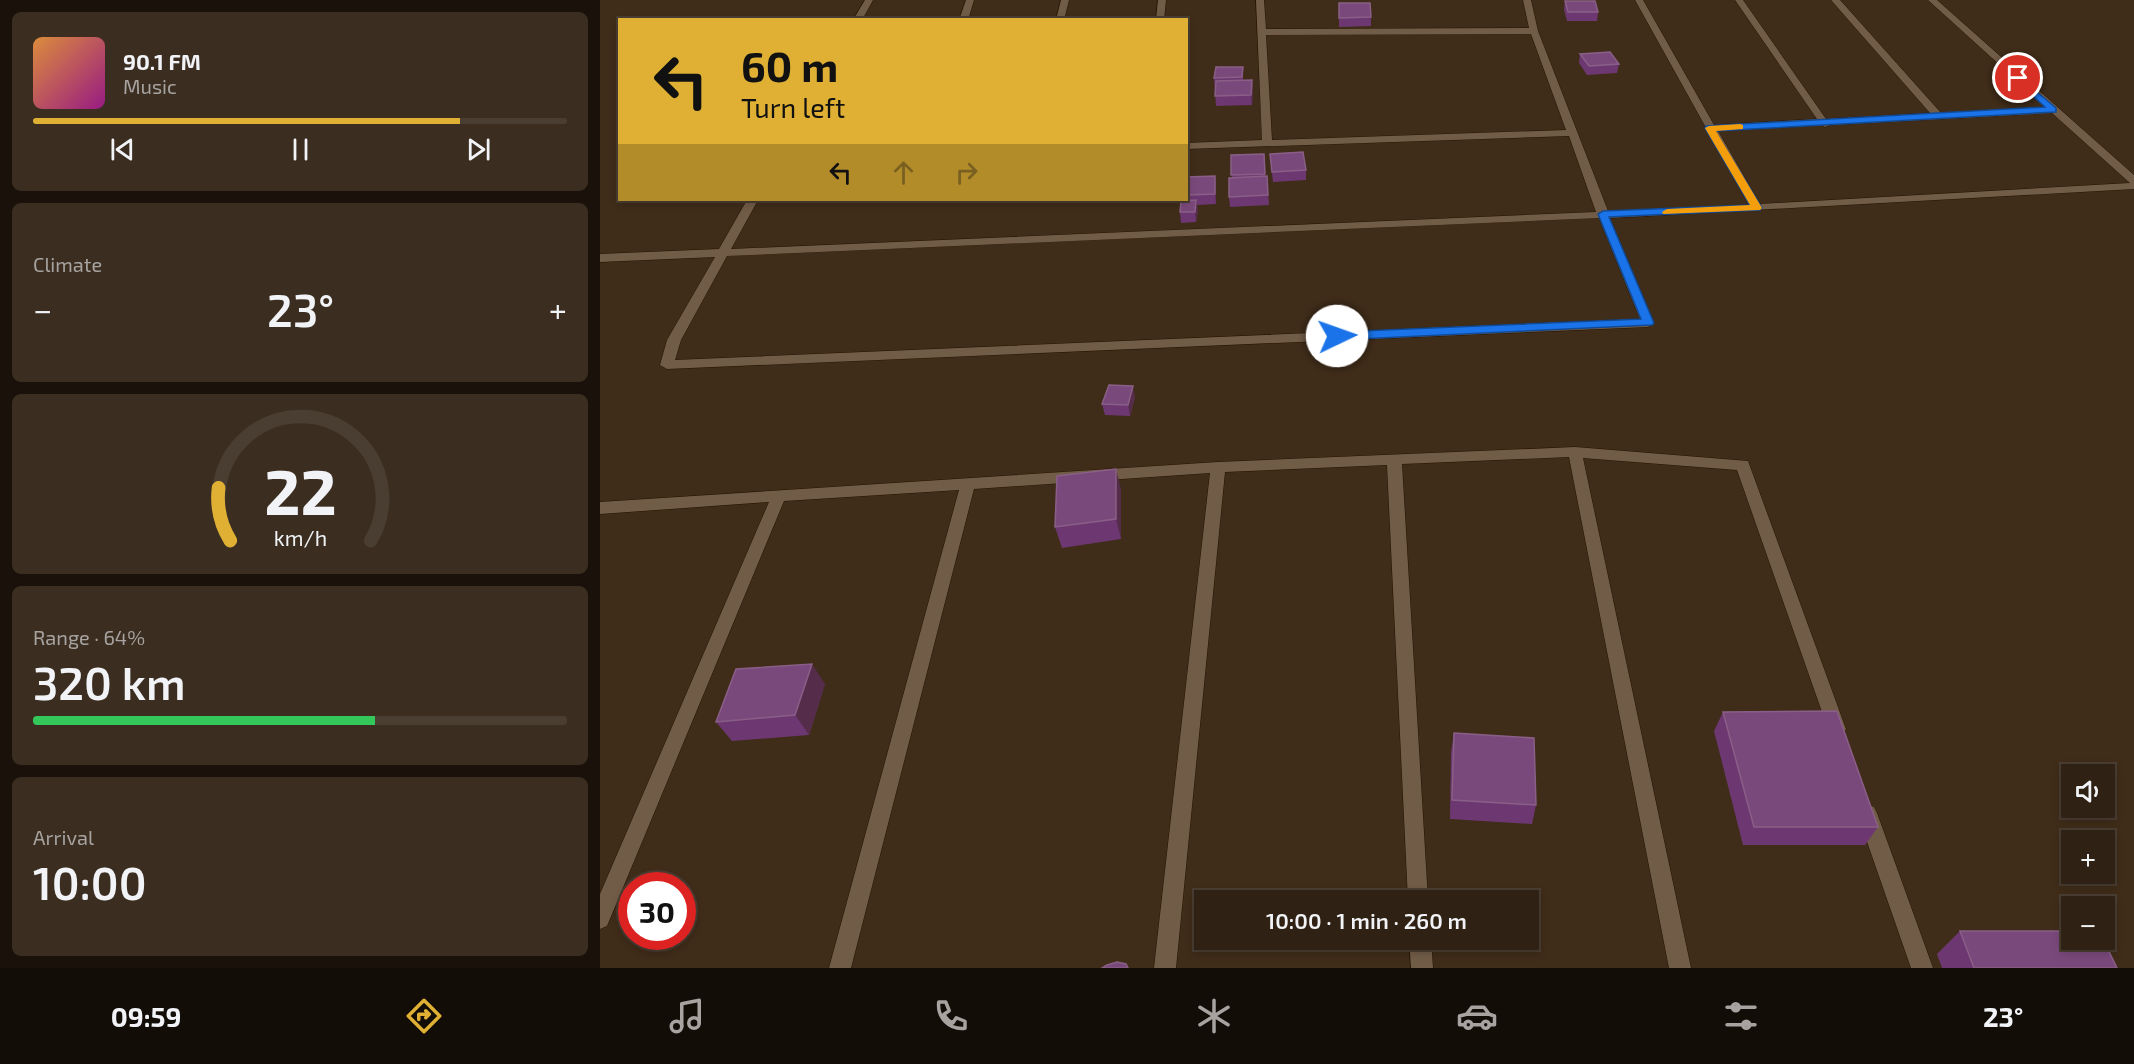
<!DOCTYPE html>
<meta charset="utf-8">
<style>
body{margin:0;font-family:"Exo 2",sans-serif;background:#3b2e21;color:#f1f3f6;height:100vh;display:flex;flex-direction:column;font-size:22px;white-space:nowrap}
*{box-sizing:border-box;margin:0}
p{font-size:20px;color:#a7a3a0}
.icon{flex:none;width:33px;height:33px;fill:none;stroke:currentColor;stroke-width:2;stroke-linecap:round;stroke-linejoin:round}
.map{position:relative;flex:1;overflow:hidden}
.sheet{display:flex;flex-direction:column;gap:12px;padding:12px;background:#1a120a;width:600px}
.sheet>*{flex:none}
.banner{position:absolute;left:18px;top:18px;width:570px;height:183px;border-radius:0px;box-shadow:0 3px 9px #0003,0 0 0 2px #4a3e33;background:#dfb034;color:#111;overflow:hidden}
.tools{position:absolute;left:1461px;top:764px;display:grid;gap:12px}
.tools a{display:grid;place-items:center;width:54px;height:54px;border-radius:0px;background:#2f2113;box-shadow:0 3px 9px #0003,0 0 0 2px #4a3e33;font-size:30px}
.speed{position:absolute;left:18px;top:872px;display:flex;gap:12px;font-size:30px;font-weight:700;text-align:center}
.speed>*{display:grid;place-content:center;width:78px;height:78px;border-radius:50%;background:#2f2113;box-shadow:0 3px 9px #0003,0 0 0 2px #4a3e33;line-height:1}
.speed .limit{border:9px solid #d22;background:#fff;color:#111}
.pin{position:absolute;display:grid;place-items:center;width:51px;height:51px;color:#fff;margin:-26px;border:3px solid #fff;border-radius:50%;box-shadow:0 2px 6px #0007}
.me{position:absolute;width:66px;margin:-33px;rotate:87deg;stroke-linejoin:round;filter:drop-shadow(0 0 4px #0008)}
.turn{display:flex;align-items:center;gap:21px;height:126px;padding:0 24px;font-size:27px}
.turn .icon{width:78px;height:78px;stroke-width:2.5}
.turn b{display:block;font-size:42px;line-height:51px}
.lanes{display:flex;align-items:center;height:57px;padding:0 24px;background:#0003;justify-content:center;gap:30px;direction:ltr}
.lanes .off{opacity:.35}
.big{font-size:45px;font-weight:600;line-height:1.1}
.sheet .widget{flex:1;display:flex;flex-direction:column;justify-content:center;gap:9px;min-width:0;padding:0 21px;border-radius:9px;background:#3b2e21}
.sheet .dial{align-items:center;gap:0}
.dial svg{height:156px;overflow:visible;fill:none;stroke:#4a3e33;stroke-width:7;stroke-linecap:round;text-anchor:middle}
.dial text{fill:#f1f3f6;stroke:none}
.song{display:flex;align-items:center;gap:18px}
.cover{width:72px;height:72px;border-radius:9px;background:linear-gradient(135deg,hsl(30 70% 55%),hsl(310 70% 35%))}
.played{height:6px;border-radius:3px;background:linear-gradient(90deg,#dfb034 80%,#4a3e33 80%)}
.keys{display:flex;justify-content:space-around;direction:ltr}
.heat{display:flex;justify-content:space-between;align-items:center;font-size:33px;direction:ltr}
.charge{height:9px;border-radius:4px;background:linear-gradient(90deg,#34c759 64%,#4a3e33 0)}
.trip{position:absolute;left:594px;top:890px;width:345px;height:60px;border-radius:0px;background:#2f2113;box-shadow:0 3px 9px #0003,0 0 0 2px #4a3e33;font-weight:600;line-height:60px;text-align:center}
.menu{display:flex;height:96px;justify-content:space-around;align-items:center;background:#130d08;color:#a7a3a0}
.menu .icon{width:42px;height:42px}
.menu .selected{color:#dfb034}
.menu b{font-size:27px;color:#f1f3f6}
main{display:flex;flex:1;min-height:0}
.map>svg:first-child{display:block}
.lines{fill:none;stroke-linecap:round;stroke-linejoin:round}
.minor-casing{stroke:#251402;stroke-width:1}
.minor{fill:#715c47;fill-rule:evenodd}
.wall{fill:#6d3871}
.shaded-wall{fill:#552c4a}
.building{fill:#7a497b;stroke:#8a5f87;stroke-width:1.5}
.route{fill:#1a73e8;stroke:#114b97;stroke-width:1.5}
.slow{fill:#f59e0b}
</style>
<main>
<section class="sheet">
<div class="widget">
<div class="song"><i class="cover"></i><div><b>90.1 FM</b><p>Music</p></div></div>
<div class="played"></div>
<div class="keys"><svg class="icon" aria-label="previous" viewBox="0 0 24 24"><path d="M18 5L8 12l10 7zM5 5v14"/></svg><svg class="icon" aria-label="pause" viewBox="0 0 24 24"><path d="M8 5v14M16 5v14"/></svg><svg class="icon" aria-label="next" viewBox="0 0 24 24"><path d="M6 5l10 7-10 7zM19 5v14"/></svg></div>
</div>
<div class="widget"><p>Climate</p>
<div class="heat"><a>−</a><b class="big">23°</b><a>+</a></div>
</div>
<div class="widget dial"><svg viewBox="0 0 100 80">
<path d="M14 69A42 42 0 1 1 86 69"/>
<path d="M14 69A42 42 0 0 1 8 42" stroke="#dfb034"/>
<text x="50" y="56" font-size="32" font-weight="700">22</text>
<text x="50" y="72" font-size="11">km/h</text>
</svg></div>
<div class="widget"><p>Range · 64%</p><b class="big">320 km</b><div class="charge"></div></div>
<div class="widget"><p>Arrival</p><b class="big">10:00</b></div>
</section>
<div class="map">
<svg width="1534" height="968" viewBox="0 0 1534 968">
<rect width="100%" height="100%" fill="#3f2c19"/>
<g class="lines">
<defs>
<g id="minor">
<path d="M265 0H273L262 20H253Z"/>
<path d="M366 0H374L368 20H359Z"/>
<path d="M461 0H469L464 20H456Z"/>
<path d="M558 0H566L564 20H556Z"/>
<path d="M656 0H664L666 29 929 28 923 0H931L938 31 1008 211 1149 205 1035 0H1043L1114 125 1217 119 1135 0H1143L1226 119 1330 113 1231 0H1240L1341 113 1446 107 1328 0H1337L1534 175V189L1010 218 1054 323 1048 327 67 369 60 365 67 340 115 257 0 262V254L119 249 147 200H158L131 249 996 212 969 136 586 149V143L662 140ZM931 34 966 130 672 140 666 35ZM1452 113 1530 183 1160 204 1118 131 1221 125 1225 127 1230 125ZM999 218 1040 319 75 360 81 340 127 256Z"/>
<path d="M975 447 1148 461 1246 729 1243 735 1237 737 1231 735 1228 729 1137 470 983 458 1091 968H1069L969 457 802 464 828 900H808L787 465 625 472 576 968H554L610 473 374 489 251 968H229L359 490 184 501 7 926 0 929V894L169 502 0 514V502L618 462Z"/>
<path d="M1267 804 1274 807 1277 813 1333 968H1311L1257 813 1260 807Z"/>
<path d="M809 939H831L833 968H811Z"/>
</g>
</defs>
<use href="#minor" class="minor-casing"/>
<use href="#minor" class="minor"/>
</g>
<g class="wall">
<path d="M965 1 998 12 997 21H967L964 10Z"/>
<path d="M739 3 771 17V26L739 27Z"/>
<path d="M980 54 1019 64 1017 73 987 75 979 63Z"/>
<path d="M643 67V80H652L653 89 652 105 616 106 614 78Z"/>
<path d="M664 154 665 176H667L669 205 630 207 629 197 632 178 631 155Z"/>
<path d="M670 154 706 170V180L673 182Z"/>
<path d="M586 177 616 186V204L597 205 598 210 596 222 581 223 580 212 582 200H586Z"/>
<path d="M535 397 530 416 505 415 502 404Z"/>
<path d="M521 489V539L462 548 455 527Z"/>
<path d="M225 684 209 735 132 741 116 722Z"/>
<path d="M1123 712 1278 827 1265 845H1143L1114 731Z"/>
<path d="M854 733 936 805 932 824 850 819 851 752Z"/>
<path d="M1360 931 1517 968H1342L1337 954Z"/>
</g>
<g class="shaded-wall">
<path d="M652 80 653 89 652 105 651 95Z"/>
<path d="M615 176 616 186V204L615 194Z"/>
<path d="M596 200 598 210 596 222 595 212Z"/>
<path d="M533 386 535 397 530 416 528 405Z"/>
<path d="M516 469 521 489V539L516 519Z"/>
<path d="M212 664 225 684 209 735 195 715Z"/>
</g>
<g class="building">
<path d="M965 1H995L998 12H968Z"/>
<path d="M739 3H770L771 17 739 18Z"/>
<path d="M1010 52 1019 64 989 66 980 54Z"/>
<path d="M616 67H643L642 77 614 78Z"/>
<path d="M652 80 651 95 615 96 616 81Z"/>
<path d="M703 152 706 170 672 172 670 154Z"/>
<path d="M664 154 665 174 631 175V155Z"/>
<path d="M615 176V194L586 195V177Z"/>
<path d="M667 176 668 195 629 197V178Z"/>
<path d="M596 200 595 212H580L581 201Z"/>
<path d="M509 385 533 386 528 405 502 404Z"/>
<path d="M516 469V519L455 527 457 476Z"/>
<path d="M212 664 195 715 116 722 136 669Z"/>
<path d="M1237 711 1278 827H1154L1123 712Z"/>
<path d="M854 733 934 738 936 805 852 800Z"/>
<path d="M1360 931H1472V939H1503L1517 968H1374Z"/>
<path d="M517 962 526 964 528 968H502L507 965Z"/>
</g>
<path class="route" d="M1418 76 1456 108V112L1115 131 1162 208 1160 210 1009 217 1054 323 1052 325 737 340 731 336 737 332 1041 319 998 214 1003 211 1150 205 1105 128 1106 126 1445 107 1415 80Z"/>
<path class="slow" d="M1140 124 1143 125V129L1116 131 1162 208 1160 210 1063 214 1062 212 1067 209 1150 205 1105 128 1109 126Z"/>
</svg>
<div class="tools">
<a><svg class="icon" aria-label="sound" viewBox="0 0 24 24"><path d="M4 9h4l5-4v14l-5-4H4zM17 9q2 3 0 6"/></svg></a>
<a>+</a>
<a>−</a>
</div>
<div class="speed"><div class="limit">30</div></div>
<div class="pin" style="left:1418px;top:78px;background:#d93025"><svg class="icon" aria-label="arrive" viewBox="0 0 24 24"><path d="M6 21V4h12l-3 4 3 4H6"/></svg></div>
<svg class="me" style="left:737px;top:336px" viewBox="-20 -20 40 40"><circle r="19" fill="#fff"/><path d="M0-13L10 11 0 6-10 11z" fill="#1a73e8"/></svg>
<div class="trip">10:00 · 1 min · 260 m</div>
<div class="banner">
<div class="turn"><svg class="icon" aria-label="left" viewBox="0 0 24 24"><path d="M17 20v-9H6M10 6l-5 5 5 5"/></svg><div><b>60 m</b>Turn left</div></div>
<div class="lanes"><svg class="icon" aria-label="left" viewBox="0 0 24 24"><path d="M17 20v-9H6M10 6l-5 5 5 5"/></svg><svg class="icon off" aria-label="ahead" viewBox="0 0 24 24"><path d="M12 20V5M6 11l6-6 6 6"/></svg><svg class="icon off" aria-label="right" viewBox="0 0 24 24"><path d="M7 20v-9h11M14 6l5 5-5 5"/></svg></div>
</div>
</div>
</main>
<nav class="menu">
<b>09:59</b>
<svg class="icon selected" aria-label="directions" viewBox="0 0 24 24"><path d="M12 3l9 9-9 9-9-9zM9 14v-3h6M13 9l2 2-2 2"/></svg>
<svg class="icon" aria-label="music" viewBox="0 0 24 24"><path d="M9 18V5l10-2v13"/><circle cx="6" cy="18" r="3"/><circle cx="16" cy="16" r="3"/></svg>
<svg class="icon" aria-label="phone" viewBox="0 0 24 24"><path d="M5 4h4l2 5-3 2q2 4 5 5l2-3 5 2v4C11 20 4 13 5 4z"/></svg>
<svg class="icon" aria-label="climate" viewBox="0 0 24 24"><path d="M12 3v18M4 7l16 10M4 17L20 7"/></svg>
<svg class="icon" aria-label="car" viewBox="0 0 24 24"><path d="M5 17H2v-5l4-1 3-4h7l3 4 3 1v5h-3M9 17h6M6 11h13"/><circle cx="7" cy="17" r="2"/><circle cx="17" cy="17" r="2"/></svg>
<svg class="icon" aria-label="filters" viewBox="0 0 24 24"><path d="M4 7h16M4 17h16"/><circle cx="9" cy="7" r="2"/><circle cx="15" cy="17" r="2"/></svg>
<b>23°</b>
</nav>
